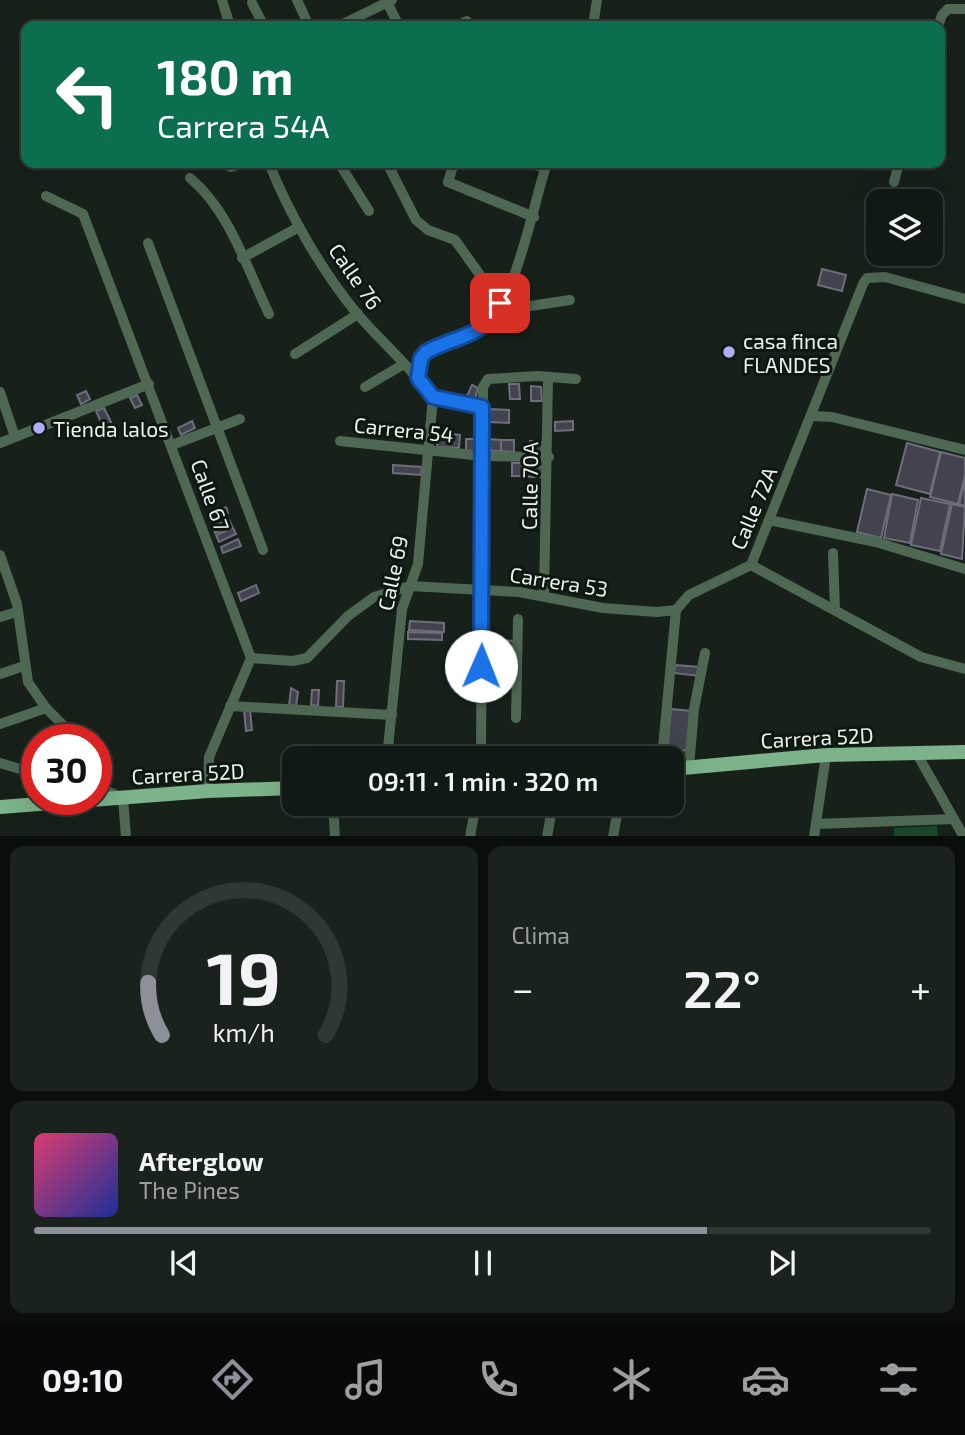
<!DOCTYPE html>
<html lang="es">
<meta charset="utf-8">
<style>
body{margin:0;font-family:"Exo 2",sans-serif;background:#1a221d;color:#f1f3f6;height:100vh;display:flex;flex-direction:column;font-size:26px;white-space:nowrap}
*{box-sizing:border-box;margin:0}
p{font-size:23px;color:#9ca0a0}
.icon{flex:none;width:38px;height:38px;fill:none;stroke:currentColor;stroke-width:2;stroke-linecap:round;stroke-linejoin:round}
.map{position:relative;height:836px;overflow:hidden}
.panel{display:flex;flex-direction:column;gap:10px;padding:10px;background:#090e0b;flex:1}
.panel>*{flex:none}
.banner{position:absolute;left:21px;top:21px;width:924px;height:147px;border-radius:14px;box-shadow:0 7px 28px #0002,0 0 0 2px #303834;background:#0b6e4f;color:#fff;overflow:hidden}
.tools{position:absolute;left:866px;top:189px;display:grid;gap:14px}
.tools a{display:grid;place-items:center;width:77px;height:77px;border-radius:14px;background:#111914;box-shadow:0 7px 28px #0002,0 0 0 2px #303834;font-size:35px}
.speed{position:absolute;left:21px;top:724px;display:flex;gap:14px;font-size:35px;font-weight:700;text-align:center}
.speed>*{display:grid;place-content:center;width:91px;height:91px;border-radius:50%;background:#111914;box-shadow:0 7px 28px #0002,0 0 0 2px #303834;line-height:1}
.speed .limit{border:10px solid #d22;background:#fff;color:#111}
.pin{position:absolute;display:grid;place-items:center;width:60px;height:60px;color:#fff;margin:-30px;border-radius:14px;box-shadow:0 4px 10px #0006}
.me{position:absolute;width:77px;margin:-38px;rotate:1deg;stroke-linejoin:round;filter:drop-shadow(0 0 5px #0008)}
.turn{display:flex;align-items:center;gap:24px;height:147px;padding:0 21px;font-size:32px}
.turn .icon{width:91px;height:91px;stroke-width:2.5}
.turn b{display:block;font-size:49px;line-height:60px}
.big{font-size:52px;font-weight:600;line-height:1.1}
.panel .widget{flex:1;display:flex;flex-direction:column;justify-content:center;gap:10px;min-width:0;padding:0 24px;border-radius:14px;background:#1a221d}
.panel .dial{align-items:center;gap:0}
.dial svg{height:182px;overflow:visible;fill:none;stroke:#303834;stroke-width:7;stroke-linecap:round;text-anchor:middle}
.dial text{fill:#f1f3f6;stroke:none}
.song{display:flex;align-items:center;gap:21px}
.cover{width:84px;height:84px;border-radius:10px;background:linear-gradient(135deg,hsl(340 70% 55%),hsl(230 70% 35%))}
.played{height:7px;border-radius:4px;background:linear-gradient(90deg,#8c9099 75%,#303834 75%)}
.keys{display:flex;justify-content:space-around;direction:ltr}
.heat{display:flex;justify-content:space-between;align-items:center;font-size:38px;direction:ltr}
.panel .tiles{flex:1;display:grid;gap:10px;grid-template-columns:1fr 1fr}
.widget:last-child{grid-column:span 2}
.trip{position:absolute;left:282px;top:746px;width:402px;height:70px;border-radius:14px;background:#111914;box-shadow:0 7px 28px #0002,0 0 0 2px #303834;font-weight:600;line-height:70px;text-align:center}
.dock{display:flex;height:112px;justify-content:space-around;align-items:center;background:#070a08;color:#9ca0a0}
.dock .icon{width:49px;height:49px}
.dock .selected{color:#8c9099}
.dock b{font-size:32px;color:#f1f3f6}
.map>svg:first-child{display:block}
.green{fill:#1a4729}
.building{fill:#43434f;stroke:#6d6d7b;stroke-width:2}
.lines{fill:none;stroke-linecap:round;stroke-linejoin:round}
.minor{stroke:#4e6854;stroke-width:10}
.major{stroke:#7cb38a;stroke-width:14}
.route-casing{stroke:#114b97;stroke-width:18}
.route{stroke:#1a73e8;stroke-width:12}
.poi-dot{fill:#b1adfa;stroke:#0e1811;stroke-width:2.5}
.labels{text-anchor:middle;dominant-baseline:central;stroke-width:6;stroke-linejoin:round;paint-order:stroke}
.street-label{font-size:21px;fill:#ebf2ec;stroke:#0e1811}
.poi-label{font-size:21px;fill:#ebf2ec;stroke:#0e1811;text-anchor:start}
</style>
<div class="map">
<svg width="965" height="837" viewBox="0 0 965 837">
<rect width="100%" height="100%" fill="#17211a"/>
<path class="green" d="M937 826 938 836H894V828Z"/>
<g class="building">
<path d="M822 269 846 275 842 291 818 285Z"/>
<path d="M509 384H519L520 399H510Z"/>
<path d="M472 385 478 388 474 402 466 398Z"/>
<path d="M531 386 541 387 542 401H531Z"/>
<path d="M86 391 90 399 81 404 77 395Z"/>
<path d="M137 395 142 405 135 408 130 398Z"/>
<path d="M104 408 113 426 104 429 96 411Z"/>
<path d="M489 409 509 410V423L489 422Z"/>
<path d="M192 421 195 428 181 435 178 428Z"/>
<path d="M573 421V430L555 431V422Z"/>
<path d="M438 433 460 435 459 448 437 447Z"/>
<path d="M466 439H478L475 452 466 451Z"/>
<path d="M489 439 501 440V451H491Z"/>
<path d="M501 440H514V452L501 451Z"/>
<path d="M530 441 543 442 541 455H530Z"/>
<path d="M907 443 940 452 930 494 896 485Z"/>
<path d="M941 452 965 458V475L958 504 930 497Z"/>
<rect x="512" y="463" width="10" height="13"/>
<path d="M522 464H532V477L522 476Z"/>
<path d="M393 465 422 467 421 475 393 473Z"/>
<path d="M533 465 544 468V477H532Z"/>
<path d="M965 480V506L959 504Z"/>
<path d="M867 489 891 495 881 538 857 532Z"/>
<path d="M892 494 918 500 910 543 884 538Z"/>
<path d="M921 498 950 504 940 551 911 545Z"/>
<path d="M952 504 965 507 962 559 941 554Z"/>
<path d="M226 507 228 513 210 521 208 515Z"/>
<path d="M229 520 232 526 215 533 213 526Z"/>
<path d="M233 528 236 534 219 542 216 535Z"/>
<path d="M238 539 241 546 223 553 221 547Z"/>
<path d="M256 585 259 593 241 601 238 593Z"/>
<path d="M410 621 444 623V632L409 630Z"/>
<path d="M408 632 442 633V640L408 639Z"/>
<path d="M487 639 514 641 513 650 486 649Z"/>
<path d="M675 665 700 667 699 676 674 673Z"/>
<path d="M511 673V684L486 685V675Z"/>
<path d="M337 681H344L343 707H336Z"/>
<path d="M291 688 298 692 296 706H289Z"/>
<path d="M312 690H319L318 706 311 705Z"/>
<path d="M671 709 692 711 689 750 667 752Z"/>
<path d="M244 710H250L252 730 246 731Z"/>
<path d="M512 803H524L523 811 511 810Z"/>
</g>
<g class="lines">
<g class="minor">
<path d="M222 0 230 26"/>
<path d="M297 0 309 26"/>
<path d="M386 0 399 26"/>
<path d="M252 3 264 26"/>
<path d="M339 26 392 0"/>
<path d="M457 26 467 21"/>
<path d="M593 26 597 0"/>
<path d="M938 26 942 15 948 9H965"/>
<path d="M222 163 231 167 245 163"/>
<path d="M269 163C289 214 324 275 360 317 384 344 411 368 433 397"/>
<path d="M339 163 369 211"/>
<path d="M387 163 416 220 428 230 455 240 500 303"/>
<path d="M454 163 448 182 534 217"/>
<path d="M530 163 545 168"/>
<path d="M190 178C230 211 247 269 269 314"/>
<path d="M894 182 899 163"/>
<path d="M46 196 83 214 251 658 209 757 208 791"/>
<path d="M148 243 263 550"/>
<path d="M242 258 299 227"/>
<path d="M497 311 570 300"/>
<path d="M295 354 358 314"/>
<path d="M419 378 421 358 426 352C442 343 466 340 480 331 516 306 533 203 547 163"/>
<path d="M365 387 404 364"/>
<path d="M0 392 15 437"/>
<path d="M433 397 482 407"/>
<path d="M812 416 832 417 965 450"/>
<path d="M340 441 483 456 549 457"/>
<path d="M0 443 149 384"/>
<path d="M172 445 240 419"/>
<path d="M769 520 876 542 965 569"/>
<path d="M833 553 835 610"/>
<path d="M0 555 17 604 28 682 46 708 78 740"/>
<path d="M751 565 921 657 965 669"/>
<path d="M544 596 548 377"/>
<path d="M0 617 17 612"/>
<path d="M251 658 293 661 307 658 348 616 374 597 410 586 519 592 603 608 657 612 676 610"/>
<path d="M481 666 517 668"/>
<path d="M0 674 24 666"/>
<path d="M230 706 392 715"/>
<path d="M516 718 518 619"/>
<path d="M0 724 46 708"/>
<path d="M917 754 964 837"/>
<path d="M387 758 402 609 418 564 433 397"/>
<path d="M481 758 483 387 488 379 538 376 576 379"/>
<path d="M662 758 676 610 689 595 751 565 863 284 867 278 885 277 965 299"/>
<path d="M96 762 101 769 100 788"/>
<path d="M0 763 37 774"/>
<path d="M689 767 694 709 705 653"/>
<path d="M96 786 123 798 126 837"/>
<path d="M333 803 335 837"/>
<path d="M816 824 954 819"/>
<path d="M470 837 476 803"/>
<path d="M547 837 553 803"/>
<path d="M613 837 619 803"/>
<path d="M814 837 826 755"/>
</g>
<g class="major">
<path d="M672 769 826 755 965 752"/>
<path d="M0 807 208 791 294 788"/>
</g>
</g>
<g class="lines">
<defs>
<path id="route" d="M481 666 482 407 433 397 418 378 421 358 426 352C456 335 484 339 500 303"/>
</defs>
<use href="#route" class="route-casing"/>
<use href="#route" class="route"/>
</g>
<g class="poi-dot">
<circle cx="729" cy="352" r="7"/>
<circle cx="39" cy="428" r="7"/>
</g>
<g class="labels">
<g class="street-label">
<text transform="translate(356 276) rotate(55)">Calle 76</text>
<text transform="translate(404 429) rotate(6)">Carrera 54</text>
<text transform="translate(529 486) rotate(-89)">Calle 70A</text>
<text transform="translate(211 495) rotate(70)">Calle 67</text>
<text transform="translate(753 508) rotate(-67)">Calle 72A</text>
<text transform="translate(392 573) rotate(-78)">Calle 69</text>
<text transform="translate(559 581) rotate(9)">Carrera 53</text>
<text transform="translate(817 737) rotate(-3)">Carrera 52D</text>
<text transform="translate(188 773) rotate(-3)">Carrera 52D</text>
</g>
<g class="poi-label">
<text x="743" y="340">casa finca<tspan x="743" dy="24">FLANDES</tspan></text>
<text x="53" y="428">Tienda lalos</text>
</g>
</g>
</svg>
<div class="tools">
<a><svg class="icon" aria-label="layers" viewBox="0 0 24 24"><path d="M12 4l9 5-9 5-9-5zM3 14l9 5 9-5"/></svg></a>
</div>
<div class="speed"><div class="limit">30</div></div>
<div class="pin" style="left:500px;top:303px;background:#d93025"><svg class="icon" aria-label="arrive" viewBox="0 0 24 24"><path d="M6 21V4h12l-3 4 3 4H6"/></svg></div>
<svg class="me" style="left:481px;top:666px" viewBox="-20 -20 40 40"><circle r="19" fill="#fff"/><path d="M0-13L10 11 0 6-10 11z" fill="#1a73e8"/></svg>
<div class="trip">09:11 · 1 min · 320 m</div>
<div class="banner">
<div class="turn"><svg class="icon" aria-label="left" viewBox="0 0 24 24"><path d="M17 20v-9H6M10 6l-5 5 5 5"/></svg><div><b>180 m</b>Carrera 54A</div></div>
</div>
</div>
<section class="panel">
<div class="tiles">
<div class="widget dial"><svg viewBox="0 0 100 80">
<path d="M14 69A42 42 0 1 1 86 69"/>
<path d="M14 69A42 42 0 0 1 8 46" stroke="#8c9099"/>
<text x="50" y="56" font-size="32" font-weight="700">19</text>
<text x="50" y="72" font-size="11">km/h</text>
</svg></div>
<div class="widget"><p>Clima</p>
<div class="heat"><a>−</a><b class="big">22°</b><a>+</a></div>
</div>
<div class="widget">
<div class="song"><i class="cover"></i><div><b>Afterglow</b><p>The Pines</p></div></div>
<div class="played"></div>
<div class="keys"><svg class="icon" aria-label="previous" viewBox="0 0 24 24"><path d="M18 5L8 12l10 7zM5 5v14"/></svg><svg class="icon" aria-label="pause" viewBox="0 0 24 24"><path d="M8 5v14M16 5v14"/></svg><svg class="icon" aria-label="next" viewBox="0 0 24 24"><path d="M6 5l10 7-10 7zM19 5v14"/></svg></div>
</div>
</div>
</section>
<nav class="dock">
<b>09:10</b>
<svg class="icon selected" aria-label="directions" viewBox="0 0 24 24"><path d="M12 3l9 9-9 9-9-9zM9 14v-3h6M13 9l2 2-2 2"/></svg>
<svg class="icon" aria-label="music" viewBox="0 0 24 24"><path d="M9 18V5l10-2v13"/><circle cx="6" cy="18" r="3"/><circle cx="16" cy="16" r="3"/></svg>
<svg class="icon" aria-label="phone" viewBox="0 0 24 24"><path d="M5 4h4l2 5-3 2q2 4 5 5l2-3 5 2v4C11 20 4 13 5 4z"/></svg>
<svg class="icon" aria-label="climate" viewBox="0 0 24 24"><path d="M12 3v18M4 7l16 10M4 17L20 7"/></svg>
<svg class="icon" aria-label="car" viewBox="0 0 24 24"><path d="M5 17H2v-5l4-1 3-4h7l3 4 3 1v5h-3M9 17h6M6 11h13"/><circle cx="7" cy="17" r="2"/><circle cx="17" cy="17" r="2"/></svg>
<svg class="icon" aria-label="filters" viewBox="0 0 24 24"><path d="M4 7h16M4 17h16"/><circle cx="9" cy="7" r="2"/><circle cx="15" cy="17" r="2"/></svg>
</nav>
